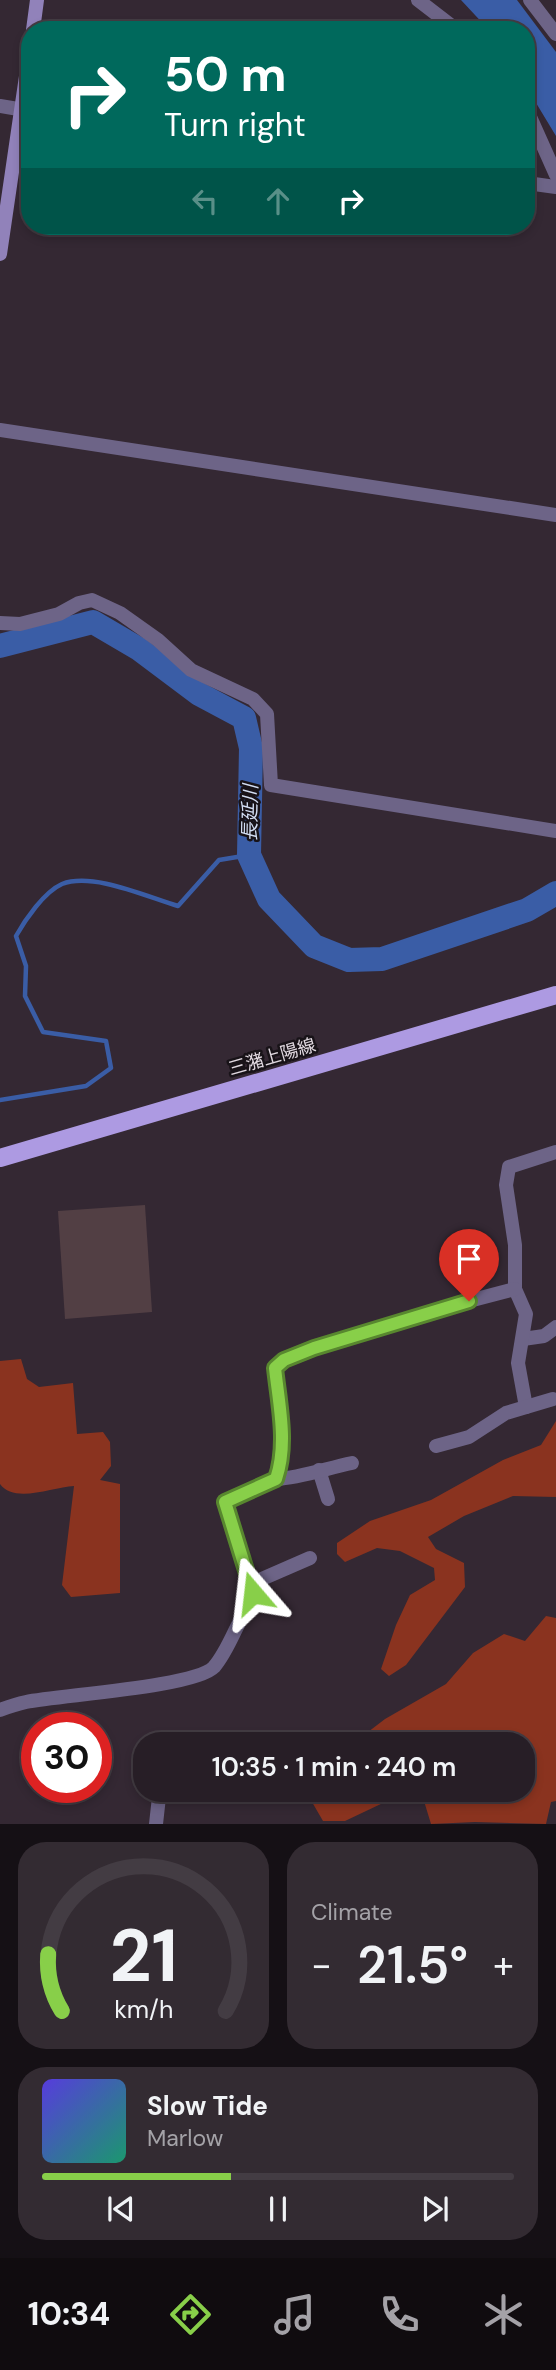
<!DOCTYPE html>
<meta charset="utf-8">
<style>
body{margin:0;font-family:"DM Sans","Noto Sans JP",sans-serif;background:#332b32;color:#f1f3f6;height:100vh;display:flex;flex-direction:column;font-size:26px;white-space:nowrap}
*{box-sizing:border-box;margin:0}
p{font-size:23px;color:#a4a2a7}
.icon{flex:none;width:38px;height:38px;fill:none;stroke:currentColor;stroke-width:2;stroke-linecap:round;stroke-linejoin:round}
.map{position:relative;height:1824px;overflow:hidden}
.side{display:flex;flex-direction:column;gap:18px;padding:18px;background:#151015;flex:1}
.side>*{flex:none}
.top-card{position:absolute;left:21px;top:21px;width:514px;height:214px;border-radius:28px;box-shadow:0 4px 10px #0003,0 0 0 2px #433c43;background:#00695c;color:#fff;overflow:hidden}
.speed{position:absolute;left:21px;top:1712px;display:flex;gap:14px;font-size:35px;font-weight:700;text-align:center}
.speed>*{display:grid;place-content:center;width:91px;height:91px;border-radius:50%;background:#271e26;box-shadow:0 4px 10px #0003,0 0 0 2px #433c43;line-height:1}
.speed .limit{border:10px solid #d22;background:#fff;color:#111}
.pin{position:absolute;display:grid;place-items:center;width:60px;height:60px;color:#fff;margin:-72px -30px;border-radius:50% 50% 50% 0;rotate:-45deg;box-shadow:0 0 7px #0007}
.pin .icon{rotate:45deg}
.me{position:absolute;width:77px;margin:-38px;rotate:343deg;stroke-linejoin:round;filter:drop-shadow(0 0 5px #0008)}
.turn{display:flex;align-items:center;gap:24px;height:147px;padding:0 28px;font-size:32px}
.turn .icon{width:91px;height:91px;stroke-width:2.5}
.turn b{display:block;font-size:49px;line-height:60px}
.lanes{display:flex;align-items:center;height:66px;padding:0 28px;background:#0003;justify-content:center;gap:35px;direction:ltr}
.lanes .off{opacity:.35}
.big{font-size:52px;font-weight:600;line-height:1.1}
.side .card{flex:1;display:flex;flex-direction:column;justify-content:center;gap:10px;min-width:0;padding:0 24px;border-radius:28px;background:#332b32}
.side .dial{align-items:center;gap:0}
.dial svg{height:182px;overflow:visible;fill:none;stroke:#433c43;stroke-width:7;stroke-linecap:round;text-anchor:middle}
.dial text{fill:#f1f3f6;stroke:none}
.song{display:flex;align-items:center;gap:21px}
.cover{width:84px;height:84px;border-radius:10px;background:linear-gradient(135deg,hsl(250 70% 55%),hsl(160 70% 35%))}
.played{height:7px;border-radius:4px;background:linear-gradient(90deg,#88cf49 40%,#433c43 40%)}
.keys{display:flex;justify-content:space-around;direction:ltr}
.heat{display:flex;justify-content:space-between;align-items:center;font-size:38px;direction:ltr}
.side .tiles{flex:1;display:grid;gap:18px;grid-template-columns:1fr 1fr}
.card:last-child{grid-column:span 2}
.trip{position:absolute;left:133px;top:1732px;width:402px;height:70px;border-radius:28px;background:#271e26;box-shadow:0 4px 10px #0003,0 0 0 2px #433c43;font-weight:600;line-height:70px;text-align:center}
.tab-bar{display:flex;height:112px;justify-content:space-around;align-items:center;background:#100c0f;color:#a4a2a7}
.tab-bar .icon{width:49px;height:49px}
.tab-bar .on{color:#88cf49}
.tab-bar b{font-size:32px;color:#f1f3f6}
.map>svg:first-child{display:block}
.forest{fill:#8a331f}
.water{fill:#3a5da6}
.lines{fill:none;stroke-linecap:round;stroke-linejoin:round}
.stream{stroke:#3a5da6;stroke-width:4.5}
.river{stroke:#3a5da6;stroke-width:24}
.building{fill:#523f44}
.street{stroke:#6d6487;stroke-width:14}
.secondary{stroke:#9182ba;stroke-width:14}
.primary{stroke:#ad9ae2;stroke-width:18}
.route-casing{stroke:#58872f;stroke-width:18}
.route{stroke:#88cf49;stroke-width:12}
.labels{text-anchor:middle;dominant-baseline:central;stroke-width:5;stroke-linejoin:round;paint-order:stroke}
.street-label{font-size:18px;fill:#e1d9e0;stroke:#181318}
.water-label{font-size:19px;font-style:italic;fill:#d3def3;stroke:#181318}
</style>
<div class="map">
<svg width="556" height="1824" viewBox="0 0 556 1824">
<rect width="100%" height="100%" fill="#342833"/>
<g class="forest">
<path d="M21 1359 27 1379 39 1387 73 1383 77 1434 103 1432 110 1442 111 1466 100 1480 120 1484V1593L71 1597 62 1585 74 1486C53 1487 14 1504 0 1484V1361Z"/>
<path d="M556 1421V1497L513 1496 464 1516 428 1537 436 1549 464 1563 465 1587 406 1665 389 1676 381 1669 396 1625 410 1595 435 1580 434 1568 400 1551 377 1548 345 1562 337 1554V1543L370 1521 431 1500 503 1460 541 1445Z"/>
<path d="M546 1616 556 1618V1801L551 1802 546 1824 475 1822 431 1824 424 1801 404 1793 345 1821H323L312 1802 313 1790H523V1745H351L385 1719 446 1684 473 1653 504 1634 525 1641Z"/>
</g>
<path class="water" d="M461 0H517L556 52V136L527 88V30H489Z"/>
<g class="lines">
<path class="stream" d="M0 1100 86 1086 111 1068 106 1041 43 1032 25 996 26 966 16 936C25 920 44 892 62 884 93 872 147 897 178 906L219 860 249 855"/>
<path class="river" d="M0 646 93 622 139 649 199 694 244 718 251 748 249 855 269 899 314 946 349 960 382 959 527 910 556 893"/>
</g>
<path class="building" d="M145 1205 152 1312 65 1319 58 1211Z"/>
<g class="lines">
<g class="street">
<path d="M418 0 457 30"/>
<path d="M530 0 556 34"/>
<path d="M0 106 30 111"/>
<path d="M527 110 556 175"/>
<path d="M527 183 556 187"/>
<path d="M0 430 556 515"/>
<path d="M0 623 20 624 59 614 79 603 92 600 120 613 158 640 191 670 253 699 267 714 271 785 556 831"/>
<path d="M523 1339 544 1336 556 1327"/>
<path d="M526 1407 518 1363 526 1314 515 1289V1245L506 1185 509 1167 556 1152"/>
<path d="M436 1446 469 1437 506 1413 553 1399"/>
<path d="M319 1470 328 1499"/>
<path d="M276 1479C301 1478 327 1468 352 1463"/>
<path d="M250 1584 310 1558"/>
<path d="M0 1710C8 1707 17 1704 26 1702 60 1695 195 1687 214 1667 230 1649 238 1618 254 1597L225 1502 276 1479C288 1444 279 1405 275 1368L283 1360 314 1348 404 1322 446 1307 515 1289"/>
<path d="M156 1824 159 1797 162 1790"/>
</g>
<g class="secondary">
<path d="M33 30 37 0"/>
<path d="M0 254 30 49"/>
</g>
<path class="primary" d="M0 1158 556 995"/>
</g>
<g class="lines">
<defs>
<path id="route" d="M253 1593 225 1502 276 1479C288 1444 279 1405 275 1368L284 1360 314 1348 469 1301"/>
</defs>
<use href="#route" class="route-casing"/>
<use href="#route" class="route"/>
</g>
<g class="labels">
<g class="street-label">
<text transform="translate(272 1057) rotate(-16)">三潴上陽線</text>
</g>
<g class="water-label">
<text transform="translate(250 813) rotate(-89)">長延川</text>
</g>
</g>
</svg>
<div class="speed"><div class="limit">30</div></div>
<div class="pin" style="left:469px;top:1301px;background:#d93025"><svg class="icon" aria-label="arrive" viewBox="0 0 24 24"><path d="M6 21V4h12l-3 4 3 4H6"/></svg></div>
<svg class="me" style="left:253px;top:1593px" viewBox="-20 -20 40 40"><path d="M0-17L14 15 0 8-14 15z" fill="#88cf49" stroke="#fff" stroke-width="4"/></svg>
<div class="trip">10:35 · 1 min · 240 m</div>
<div class="top-card">
<div class="turn"><svg class="icon" aria-label="right" viewBox="0 0 24 24"><path d="M7 20v-9h11M14 6l5 5-5 5"/></svg><div><b>50 m</b>Turn right</div></div>
<div class="lanes"><svg class="icon off" aria-label="left" viewBox="0 0 24 24"><path d="M17 20v-9H6M10 6l-5 5 5 5"/></svg><svg class="icon off" aria-label="ahead" viewBox="0 0 24 24"><path d="M12 20V5M6 11l6-6 6 6"/></svg><svg class="icon" aria-label="right" viewBox="0 0 24 24"><path d="M7 20v-9h11M14 6l5 5-5 5"/></svg></div>
</div>
</div>
<section class="side">
<div class="tiles">
<div class="card dial"><svg viewBox="0 0 100 80">
<path d="M14 69A42 42 0 1 1 86 69"/>
<path d="M14 69A42 42 0 0 1 8 44" stroke="#88cf49"/>
<text x="50" y="56" font-size="32" font-weight="700">21</text>
<text x="50" y="72" font-size="11">km/h</text>
</svg></div>
<div class="card"><p>Climate</p>
<div class="heat"><a>−</a><b class="big">21.5°</b><a>+</a></div>
</div>
<div class="card">
<div class="song"><i class="cover"></i><div><b>Slow Tide</b><p>Marlow</p></div></div>
<div class="played"></div>
<div class="keys"><svg class="icon" aria-label="previous" viewBox="0 0 24 24"><path d="M18 5L8 12l10 7zM5 5v14"/></svg><svg class="icon" aria-label="pause" viewBox="0 0 24 24"><path d="M8 5v14M16 5v14"/></svg><svg class="icon" aria-label="next" viewBox="0 0 24 24"><path d="M6 5l10 7-10 7zM19 5v14"/></svg></div>
</div>
</div>
</section>
<nav class="tab-bar">
<b>10:34</b>
<svg class="icon on" aria-label="directions" viewBox="0 0 24 24"><path d="M12 3l9 9-9 9-9-9zM9 14v-3h6M13 9l2 2-2 2"/></svg>
<svg class="icon" aria-label="music" viewBox="0 0 24 24"><path d="M9 18V5l10-2v13"/><circle cx="6" cy="18" r="3"/><circle cx="16" cy="16" r="3"/></svg>
<svg class="icon" aria-label="phone" viewBox="0 0 24 24"><path d="M5 4h4l2 5-3 2q2 4 5 5l2-3 5 2v4C11 20 4 13 5 4z"/></svg>
<svg class="icon" aria-label="climate" viewBox="0 0 24 24"><path d="M12 3v18M4 7l16 10M4 17L20 7"/></svg>
</nav>
